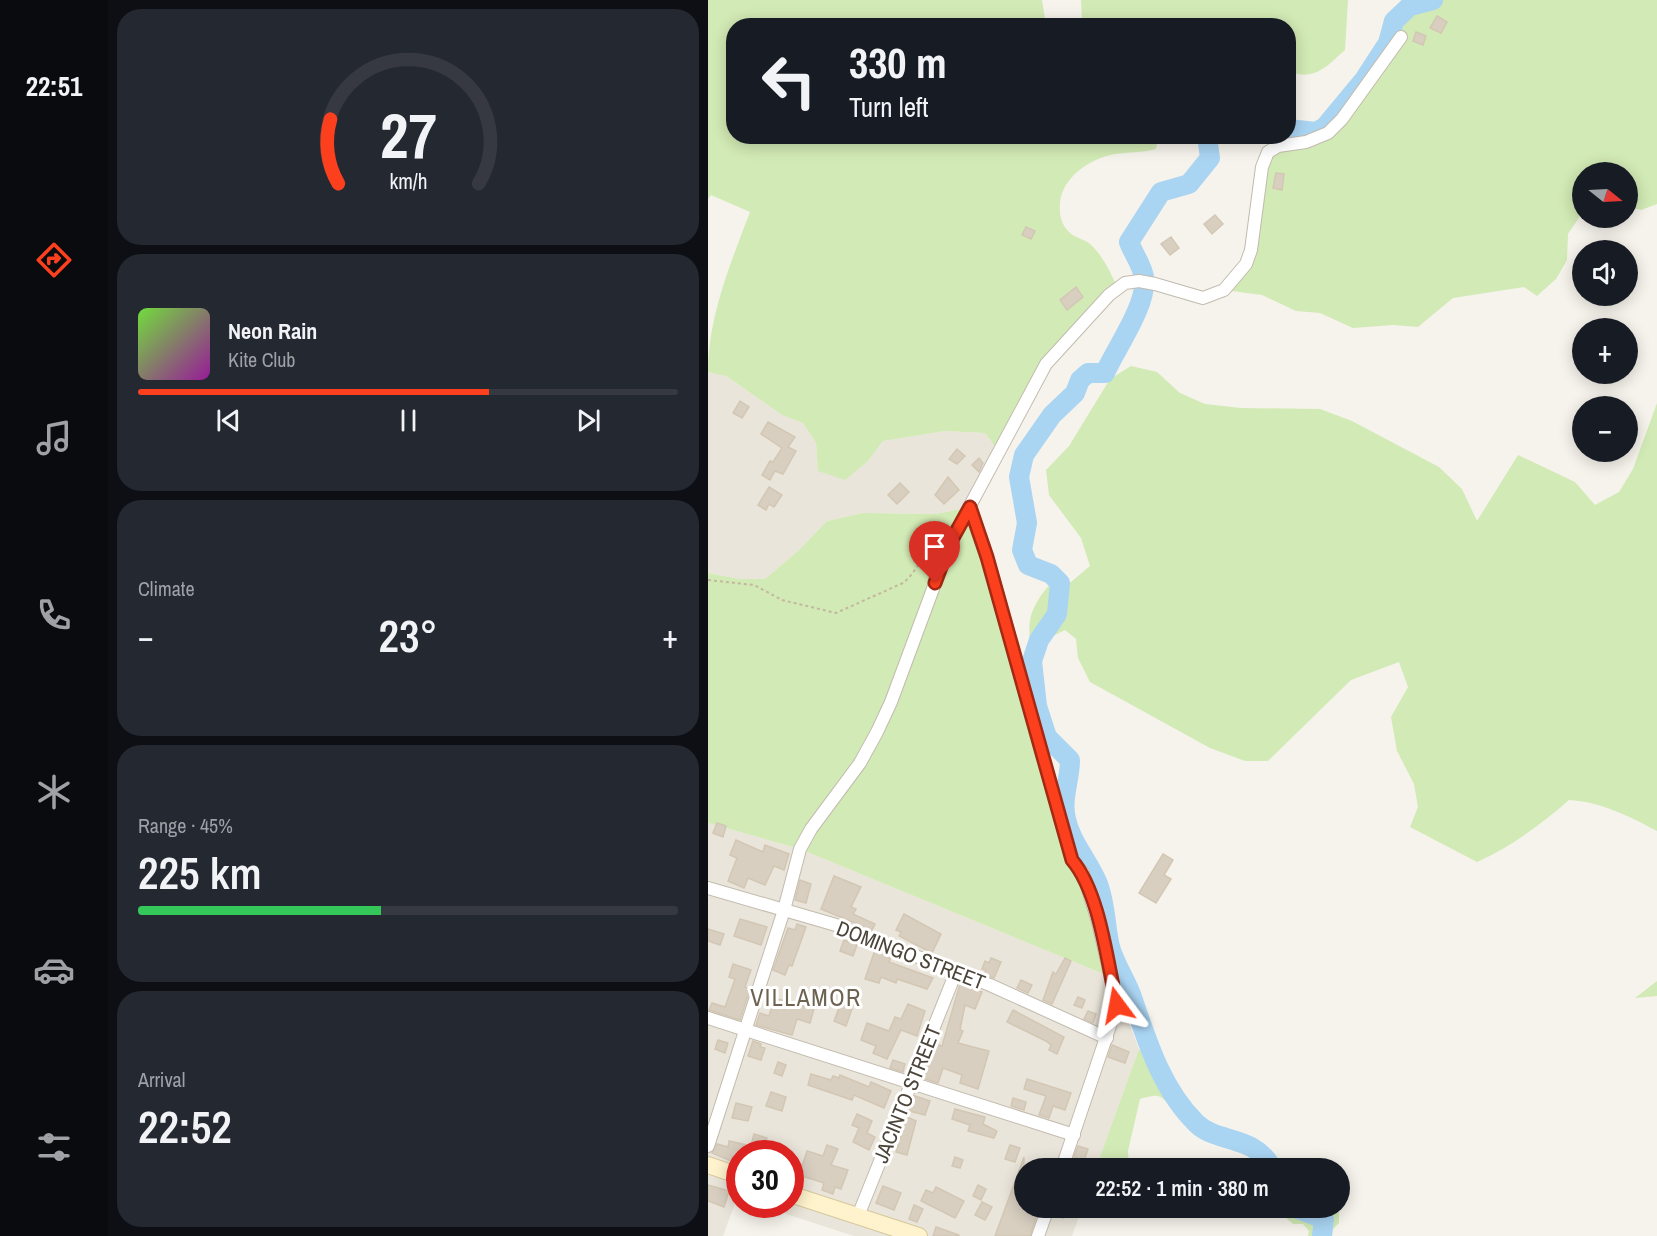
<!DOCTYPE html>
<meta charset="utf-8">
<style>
body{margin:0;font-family:"Archivo Narrow",sans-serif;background:#242831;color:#f1f3f6;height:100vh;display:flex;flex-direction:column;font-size:22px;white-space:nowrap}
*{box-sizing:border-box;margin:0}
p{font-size:20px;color:#9ea1a6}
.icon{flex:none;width:33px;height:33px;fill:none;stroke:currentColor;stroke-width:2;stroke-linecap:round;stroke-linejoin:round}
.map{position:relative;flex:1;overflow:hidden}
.drawer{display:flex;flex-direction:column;gap:9px;padding:9px;background:#0d0f14;width:600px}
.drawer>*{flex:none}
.banner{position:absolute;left:18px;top:18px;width:570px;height:126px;border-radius:24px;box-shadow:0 3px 15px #0003;background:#171b24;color:#f1f3f6;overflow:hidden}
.needle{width:39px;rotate:108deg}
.tools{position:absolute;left:864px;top:162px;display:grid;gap:12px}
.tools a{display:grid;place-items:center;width:66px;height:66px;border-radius:50%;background:#171b24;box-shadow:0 3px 15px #0003;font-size:30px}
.speed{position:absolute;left:18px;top:1140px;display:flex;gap:12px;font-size:30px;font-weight:700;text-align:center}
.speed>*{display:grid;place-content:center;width:78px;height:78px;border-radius:50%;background:#171b24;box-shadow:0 3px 15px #0003;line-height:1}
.speed .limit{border:9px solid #d22;background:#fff;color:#111}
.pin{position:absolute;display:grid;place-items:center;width:51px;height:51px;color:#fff;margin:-62px -26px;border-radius:50% 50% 50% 0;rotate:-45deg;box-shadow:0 0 6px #0007}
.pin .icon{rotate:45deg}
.me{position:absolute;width:66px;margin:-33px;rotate:347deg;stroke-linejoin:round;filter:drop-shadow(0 0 4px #0008)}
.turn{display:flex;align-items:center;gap:21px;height:126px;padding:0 24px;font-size:27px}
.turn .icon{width:78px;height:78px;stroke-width:2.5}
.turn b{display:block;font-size:42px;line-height:51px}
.big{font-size:45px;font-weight:600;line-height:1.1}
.drawer .widget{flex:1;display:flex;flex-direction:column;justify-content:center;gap:9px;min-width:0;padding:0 21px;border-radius:24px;background:#242831}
.drawer .dial{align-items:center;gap:0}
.dial svg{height:156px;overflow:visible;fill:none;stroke:#363941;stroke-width:7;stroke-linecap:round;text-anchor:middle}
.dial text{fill:#f1f3f6;stroke:none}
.song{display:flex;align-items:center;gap:18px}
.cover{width:72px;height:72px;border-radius:9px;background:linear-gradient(135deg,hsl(100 70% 55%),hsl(300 70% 35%))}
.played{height:6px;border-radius:3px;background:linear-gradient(90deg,#fc3f1d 65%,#363941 65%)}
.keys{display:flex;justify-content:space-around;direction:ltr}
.heat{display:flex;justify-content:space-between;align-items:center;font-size:33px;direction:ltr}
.charge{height:9px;border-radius:4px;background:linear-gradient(90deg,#34c759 45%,#363941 0)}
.trip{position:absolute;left:306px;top:1158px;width:336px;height:60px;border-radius:30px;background:#171b24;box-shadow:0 3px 15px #0003;font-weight:600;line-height:60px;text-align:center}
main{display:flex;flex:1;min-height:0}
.dock{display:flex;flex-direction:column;width:108px;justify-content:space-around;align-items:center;background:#090b0e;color:#9ea1a6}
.dock .icon{width:42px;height:42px}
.dock .selected{color:#fc3f1d}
.dock b{font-size:27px;color:#f1f3f6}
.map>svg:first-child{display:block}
.residential{fill:#eae5da}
.green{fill:#d2eab5}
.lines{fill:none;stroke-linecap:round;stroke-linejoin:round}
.river{stroke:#a9d4f2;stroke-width:20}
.building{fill:#d8cfc1;stroke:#d3c7b4;stroke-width:1.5}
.street-casing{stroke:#c2bbae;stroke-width:14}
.secondary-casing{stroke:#d6c79b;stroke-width:18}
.path{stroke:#c4b79f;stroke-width:2;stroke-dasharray:3 3;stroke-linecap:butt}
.street{stroke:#fff;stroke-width:12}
.secondary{stroke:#fff3cd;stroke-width:16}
.route-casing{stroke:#a42913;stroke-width:15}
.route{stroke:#fc3f1d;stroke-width:10}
.labels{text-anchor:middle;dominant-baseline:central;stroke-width:6;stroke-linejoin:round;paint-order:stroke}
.street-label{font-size:21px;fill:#4b4439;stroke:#fff}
.quarter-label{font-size:24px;letter-spacing:1.5px;fill:#6e6250;stroke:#fff}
</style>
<main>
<nav class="dock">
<b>22:51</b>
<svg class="icon selected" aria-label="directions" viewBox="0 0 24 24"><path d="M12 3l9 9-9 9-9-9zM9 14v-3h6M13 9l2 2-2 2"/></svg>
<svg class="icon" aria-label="music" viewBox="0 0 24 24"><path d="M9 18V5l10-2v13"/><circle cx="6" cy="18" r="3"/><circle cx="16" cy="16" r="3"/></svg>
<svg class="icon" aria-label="phone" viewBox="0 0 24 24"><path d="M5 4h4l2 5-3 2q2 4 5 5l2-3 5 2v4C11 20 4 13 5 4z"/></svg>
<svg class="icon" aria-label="climate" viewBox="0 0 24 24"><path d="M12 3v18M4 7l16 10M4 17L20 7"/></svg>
<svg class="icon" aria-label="car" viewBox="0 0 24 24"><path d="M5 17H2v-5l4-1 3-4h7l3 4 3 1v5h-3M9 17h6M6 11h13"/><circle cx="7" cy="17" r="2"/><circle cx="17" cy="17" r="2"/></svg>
<svg class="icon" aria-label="filters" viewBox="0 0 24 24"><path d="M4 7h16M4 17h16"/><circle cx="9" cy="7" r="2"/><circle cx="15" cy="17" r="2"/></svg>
</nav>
<section class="drawer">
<div class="widget dial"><svg viewBox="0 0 100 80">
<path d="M14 69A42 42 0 1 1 86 69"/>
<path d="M14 69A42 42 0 0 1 10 36" stroke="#fc3f1d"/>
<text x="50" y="56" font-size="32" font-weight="700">27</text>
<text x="50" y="72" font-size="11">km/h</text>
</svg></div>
<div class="widget">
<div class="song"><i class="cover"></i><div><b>Neon Rain</b><p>Kite Club</p></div></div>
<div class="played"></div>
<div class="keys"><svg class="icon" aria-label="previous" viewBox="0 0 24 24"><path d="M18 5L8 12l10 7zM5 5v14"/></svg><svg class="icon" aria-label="pause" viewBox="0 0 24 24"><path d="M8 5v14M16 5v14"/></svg><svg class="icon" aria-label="next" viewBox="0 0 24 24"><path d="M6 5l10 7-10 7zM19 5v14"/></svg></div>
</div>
<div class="widget"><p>Climate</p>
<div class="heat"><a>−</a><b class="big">23°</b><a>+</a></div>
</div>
<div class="widget"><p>Range · 45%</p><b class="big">225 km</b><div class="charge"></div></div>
<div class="widget"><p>Arrival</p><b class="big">22:52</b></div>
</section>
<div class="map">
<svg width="949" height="1236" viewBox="0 0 949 1236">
<rect width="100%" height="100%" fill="#f6f3ec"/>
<g class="residential">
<path d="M0 372 16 375 74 415 95 423 108 443 110 470 137 479 160 461 175 441 237 431 277 433 291 452 262 507 228 514 155 513 119 521 91 550 57 579H32L0 573Z"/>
<path d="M0 823 92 849 403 977 431 1049 388 1168H316V1208H374L364 1236H146L50 1205 82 1204V1154H32L31 1199 29 1198 15 1236H0Z"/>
</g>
<g class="green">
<path d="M0 0H334L338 25 26 26V136H450L448 149C434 153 421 152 407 154 383 158 354 177 352 203 351 214 353 225 362 233 368 238 376 239 382 244 395 256 402 271 409 287L347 352 291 452 277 433 237 431 175 441 160 461 137 480 110 471 108 443 95 423 74 415 18 376 0 372C0 317 23 262 42 212L3 195 0 199Z"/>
<path d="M373 0H640L637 50C619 66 606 82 581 71L580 26 374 25Z"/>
<path d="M727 0H949V204L933 210 920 207V172H874V213L860 234 859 260 848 279 829 296 816 287 745 298 710 327 685 325 645 328 612 313 588 311 554 295 516 290 538 264 554 167 570 146 568 137 580 136 581 132 592 133 604 128 628 102 662 57 680 25 723 5Z"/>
<path d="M423 366 449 372 472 393 497 404 533 408 612 409 644 421 731 467 754 489 769 521 810 455 867 482 887 505 911 492 925 469 949 403V831C921 816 893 802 861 800 831 826 804 846 769 862L702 827 710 807 706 784 689 751 683 717 700 687 691 662 643 680 560 761H537L502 748 382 682 370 658 368 639 357 630 323 647C318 618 324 606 342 584L363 582 382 566 373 538 341 495 338 470 361 446 402 379Z"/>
<path d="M262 507 364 860 375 873 403 977 92 849 0 823V573L32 579H57L91 550 119 521 155 513 228 514Z"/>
<path d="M949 981V996L927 998Z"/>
<path d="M431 1049C439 1057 448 1064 455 1072 468 1089 478 1110 497 1122 526 1141 553 1129 567 1168H550L548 1161C530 1148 507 1148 488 1136 476 1128 461 1099 450 1096 445 1095 436 1098 432 1099L420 1151 421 1168H388Z"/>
<path d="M567 1208 631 1211V1223L618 1236H600L601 1231 595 1224H585Z"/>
</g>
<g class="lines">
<g class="river">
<path d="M580 129 608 132 617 127 656 80 680 43 686 21 702 6 725 0"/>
<path d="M499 136 502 158 481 184 453 192 421 242C425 253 434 265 436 277 440 304 408 348 397 373H380L372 380 367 393 344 415 316 455 311 477 319 523 314 550 320 565 343 574 352 583 349 614 331 640 324 661 329 706 339 737 362 760C362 780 353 799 358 819 363 843 381 861 390 884 398 905 397 926 402 947 407 965 418 980 424 997 439 1041 454 1090 488 1123 509 1144 546 1134 564 1168"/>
<path d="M587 1208 616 1219 614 1236"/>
</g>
</g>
<g class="building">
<path d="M729 16 739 22 733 33 722 28Z"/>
<path d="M708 32 718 36 715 45 705 41Z"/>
<path d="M568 173 576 174 574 190 565 188Z"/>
<path d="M507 215 515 224 504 234 496 224Z"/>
<path d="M318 227 327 231 323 239 314 235Z"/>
<path d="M463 237 471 248 462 255 453 244Z"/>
<path d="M368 287 375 297 359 310 352 300Z"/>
<path d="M32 401 41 407 34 418 25 413Z"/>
<path d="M60 422 87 437 80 447 88 451 75 474 67 471 62 480 54 475 62 461 65 462 74 448 53 434Z"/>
<path d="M249 449 257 456 249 464 241 459Z"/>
<path d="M271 458 275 463 271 472 264 465Z"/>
<path d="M240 477 251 490 236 504 227 495Z"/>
<path d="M192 483 201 492 189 504 180 495Z"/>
<path d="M61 487 74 495 66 507 61 504 58 510 50 505Z"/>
<path d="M9 823 18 826 15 837 5 833Z"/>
<path d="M28 840 55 852 57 845 81 854 76 870 66 866 57 885 40 878 36 888 20 881 29 858 22 855Z"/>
<path d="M455 854 465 860 456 875 463 879 448 903 431 893Z"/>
<path d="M126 876 153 887 143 907 148 909 145 914 167 924 164 930 113 909Z"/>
<path d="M92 880 103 884 98 903 87 900Z"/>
<path d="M196 914 233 934 224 953 191 936 193 932 188 930Z"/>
<path d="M32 919 59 927 53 945 26 936Z"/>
<path d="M89 924 98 927 84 966 81 965 77 975 65 970 80 928 87 930Z"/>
<path d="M0 929 16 934 12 945 0 941Z"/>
<path d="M136 940 149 945 145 956 132 951Z"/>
<path d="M167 950 183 956 181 962 225 978 219 989 189 979 188 983 173 977 171 983 157 979Z"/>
<path d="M283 958 293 962 286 978 276 974 278 970 274 969 277 961 281 963Z"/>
<path d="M357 958 363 961 344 1004 335 1000 345 972 348 974Z"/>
<path d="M25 964 43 970 37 987 42 989 32 1020 1 1010 4 1003 17 1007 27 979 21 977Z"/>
<path d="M313 980 324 985 320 993 309 988Z"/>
<path d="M252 984 274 992 267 1009 257 1005 252 1030 255 1031 250 1043 281 1051 270 1089 252 1083 254 1075 235 1068 230 1083 214 1078 228 1044 234 1046Z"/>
<path d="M106 991 114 994 111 1001 104 999Z"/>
<path d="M370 997 377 1000 374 1008 366 1005Z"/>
<path d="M67 998 106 1009 102 1023 89 1019 84 1035 48 1025 52 1013 61 1016Z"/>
<path d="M134 1000 146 1003 138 1026 126 1021Z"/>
<path d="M200 1004 217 1011 209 1036 193 1030 179 1059 165 1053 168 1046 153 1040 159 1023 181 1031 187 1017 193 1019Z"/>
<path d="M305 1010 356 1037 349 1054 341 1050 343 1045 338 1041 299 1022Z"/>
<path d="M380 1011 388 1014 385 1023 376 1019Z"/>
<path d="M10 1040 20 1043 17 1053 7 1049Z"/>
<path d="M45 1041 53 1044 52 1047 57 1048 53 1060 40 1056Z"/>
<path d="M404 1045 421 1052 417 1063 400 1057Z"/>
<path d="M185 1060 197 1064 195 1072 182 1068Z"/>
<path d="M70 1062 78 1065 74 1076 66 1073Z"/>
<path d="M103 1074 123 1080 125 1076 131 1078 132 1075 161 1087 163 1082 183 1091 176 1108 146 1095 144 1100 100 1085Z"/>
<path d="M319 1079 363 1093 357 1110 345 1106 341 1118 331 1115 338 1096 316 1089Z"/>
<path d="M63 1092 78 1097 74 1111 58 1106Z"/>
<path d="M207 1096 222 1101 217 1115 201 1111Z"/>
<path d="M305 1098 318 1102 316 1110 303 1106Z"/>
<path d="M28 1103 44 1107 40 1121 24 1118Z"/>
<path d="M247 1109 277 1117 275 1124 289 1131 286 1138 260 1131 262 1125 244 1119Z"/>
<path d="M149 1114 164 1121 159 1133 167 1137 161 1150 145 1142 151 1128 144 1125Z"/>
<path d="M199 1117 208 1121 199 1155 188 1152Z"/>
<path d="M46 1134 59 1138 58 1141 86 1154H32L30 1164 4 1153 9 1144 20 1147 21 1141 43 1146Z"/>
<path d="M119 1145 130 1149 123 1165 140 1170 133 1189 127 1187 125 1194 114 1190 116 1183 91 1175 99 1151 115 1156Z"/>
<path d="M302 1145 312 1148 307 1162 297 1159Z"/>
<path d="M370 1146 380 1149 376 1161 366 1157Z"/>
<path d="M247 1157 255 1160 252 1168 244 1166Z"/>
<path d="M316 1157V1208H331L322 1236H287Z"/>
<path d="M0 1185 21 1191 16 1207 0 1201Z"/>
<path d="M270 1185 278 1189 273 1200 265 1196Z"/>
<path d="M175 1186 193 1193 186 1210 168 1203Z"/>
<path d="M228 1187 256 1201 247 1218 213 1201 218 1190 225 1193Z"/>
<path d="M274 1202 284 1207 277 1220 267 1215Z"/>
<path d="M206 1205 215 1209 209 1222 201 1219Z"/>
<path d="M348 1208H359L355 1218 346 1215Z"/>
<path d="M228 1227 251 1235 250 1236H225Z"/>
</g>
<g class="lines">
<defs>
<g id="street">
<path d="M262 507 279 557 364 860 375 873 390 922 409 1005 354 1168"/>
<path d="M0 888 128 925 282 985 399 1038"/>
<path d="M0 1018 366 1135"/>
<path d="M0 1146 76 910 92 849 103 829 152 763 169 732 183 702 242 543 338 364 401 295 417 283 431 281 447 284 495 298 516 290 538 264 543 250 554 167 560 152 570 146 598 142 620 133 634 119 693 37"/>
<path d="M150 1216 248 972"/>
<path d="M330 1236 340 1208"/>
</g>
<g id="secondary">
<path d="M0 1165 32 1176"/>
<path d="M82 1194 211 1236"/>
</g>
</defs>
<use href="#street" class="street-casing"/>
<use href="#secondary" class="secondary-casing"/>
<path class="path" d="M0 580 46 585 74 600 128 613 195 583C208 573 213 555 228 549"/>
<use href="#street" class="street"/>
<use href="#secondary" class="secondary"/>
</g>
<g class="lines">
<defs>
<path id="route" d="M227 583 242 543 262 507 279 557 364 860C392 893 399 962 409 1005"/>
</defs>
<use href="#route" class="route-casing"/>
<use href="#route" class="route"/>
</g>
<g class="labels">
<g class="street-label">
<text transform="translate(203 955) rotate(21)">DOMINGO STREET</text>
<text transform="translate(199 1094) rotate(-68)">JACINTO STREET</text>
</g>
<g class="quarter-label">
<text x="98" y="997">VILLAMOR</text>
</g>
</g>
</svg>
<div class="tools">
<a><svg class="needle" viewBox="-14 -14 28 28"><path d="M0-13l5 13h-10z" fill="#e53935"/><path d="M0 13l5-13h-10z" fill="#9ea1a6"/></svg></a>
<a><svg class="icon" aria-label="sound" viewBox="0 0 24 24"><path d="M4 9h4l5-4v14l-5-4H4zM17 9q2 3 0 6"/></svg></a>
<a>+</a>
<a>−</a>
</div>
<div class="speed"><div class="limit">30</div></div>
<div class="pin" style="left:227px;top:583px;background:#d93025"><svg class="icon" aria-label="arrive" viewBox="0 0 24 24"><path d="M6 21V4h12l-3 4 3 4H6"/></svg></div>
<svg class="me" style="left:409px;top:1005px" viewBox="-20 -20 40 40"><path d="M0-17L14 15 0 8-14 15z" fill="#fc3f1d" stroke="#fff" stroke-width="4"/></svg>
<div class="trip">22:52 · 1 min · 380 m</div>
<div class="banner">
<div class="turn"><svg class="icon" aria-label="left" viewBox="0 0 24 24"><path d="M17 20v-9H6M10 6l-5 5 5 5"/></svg><div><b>330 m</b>Turn left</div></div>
</div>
</div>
</main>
